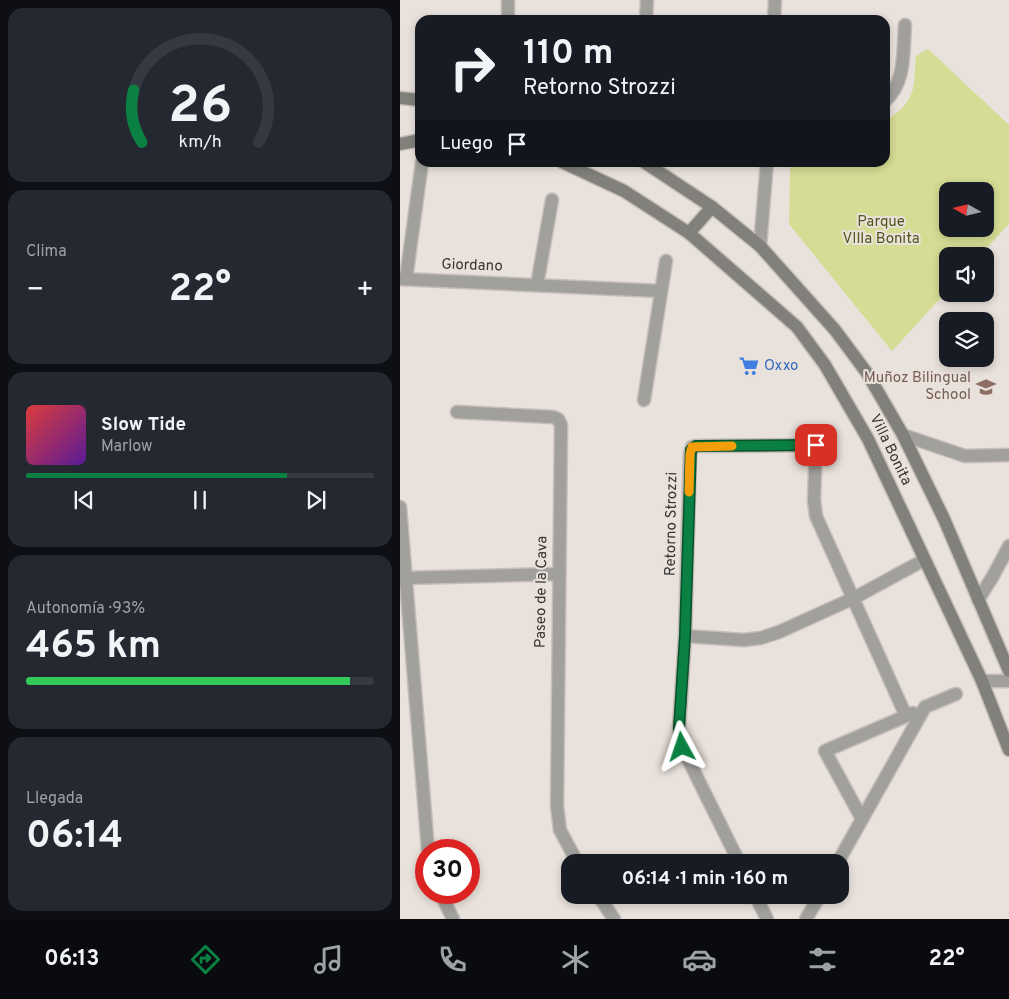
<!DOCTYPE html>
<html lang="es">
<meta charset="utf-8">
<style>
body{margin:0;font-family:Overpass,sans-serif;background:#242831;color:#f1f3f6;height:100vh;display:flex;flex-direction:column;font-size:19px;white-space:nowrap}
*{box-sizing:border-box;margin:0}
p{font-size:16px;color:#9ea1a6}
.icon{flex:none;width:28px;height:28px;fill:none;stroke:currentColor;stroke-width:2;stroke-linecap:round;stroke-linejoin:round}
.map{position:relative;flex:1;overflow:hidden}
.side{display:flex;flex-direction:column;gap:8px;padding:8px;background:#0d0f14;width:400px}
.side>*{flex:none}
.top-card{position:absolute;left:15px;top:15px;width:475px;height:152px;border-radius:15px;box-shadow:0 2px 8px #0003;background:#171b24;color:#f1f3f6;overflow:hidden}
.needle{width:32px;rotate:278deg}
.fabs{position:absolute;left:539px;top:182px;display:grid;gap:10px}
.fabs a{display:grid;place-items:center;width:55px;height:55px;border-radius:10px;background:#171b24;box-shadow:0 2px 8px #0003;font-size:25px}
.speed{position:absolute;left:15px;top:839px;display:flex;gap:10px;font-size:25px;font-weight:700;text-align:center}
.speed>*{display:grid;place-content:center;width:65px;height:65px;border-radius:50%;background:#171b24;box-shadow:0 2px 8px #0003;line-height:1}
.speed .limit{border:8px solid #d22;background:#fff;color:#111}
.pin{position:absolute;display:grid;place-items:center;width:42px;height:42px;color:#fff;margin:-21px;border-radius:10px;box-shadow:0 2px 8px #0006}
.me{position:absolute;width:55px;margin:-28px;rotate:355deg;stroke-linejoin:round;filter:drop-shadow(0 0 4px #0008)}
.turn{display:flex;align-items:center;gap:18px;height:105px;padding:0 25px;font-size:22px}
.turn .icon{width:65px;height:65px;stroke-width:2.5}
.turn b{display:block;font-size:35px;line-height:42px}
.then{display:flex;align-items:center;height:48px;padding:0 25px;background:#0003;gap:10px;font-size:19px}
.big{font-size:38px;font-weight:700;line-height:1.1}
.side .widget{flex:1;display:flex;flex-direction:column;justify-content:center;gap:8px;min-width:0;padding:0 18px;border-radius:15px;background:#242831}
.side .dial{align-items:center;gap:0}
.dial svg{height:130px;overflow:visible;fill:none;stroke:#363941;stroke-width:7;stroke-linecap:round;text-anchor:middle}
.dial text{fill:#f1f3f6;stroke:none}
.song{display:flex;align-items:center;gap:15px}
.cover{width:60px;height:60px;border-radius:8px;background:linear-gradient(135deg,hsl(0 70% 55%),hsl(270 70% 35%))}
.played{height:5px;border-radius:2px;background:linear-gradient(90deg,#0b8043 75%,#363941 75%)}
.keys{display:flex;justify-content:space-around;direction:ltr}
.heat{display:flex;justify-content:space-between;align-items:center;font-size:28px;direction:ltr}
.charge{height:8px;border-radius:4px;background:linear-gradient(90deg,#34c759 93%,#363941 0)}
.trip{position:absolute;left:161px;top:854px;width:288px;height:50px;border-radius:15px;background:#171b24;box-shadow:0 2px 8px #0003;font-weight:700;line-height:50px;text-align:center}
.tab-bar{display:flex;height:80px;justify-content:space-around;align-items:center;background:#090b0e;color:#9ea1a6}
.tab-bar .icon{width:35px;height:35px}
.tab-bar .current{color:#0b8043}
.tab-bar b{font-size:22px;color:#f1f3f6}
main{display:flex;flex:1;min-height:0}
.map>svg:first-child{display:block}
.green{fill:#d5dc94;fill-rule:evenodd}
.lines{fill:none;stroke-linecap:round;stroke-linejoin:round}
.street-casing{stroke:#c5beb9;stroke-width:15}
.secondary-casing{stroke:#c5beb9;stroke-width:15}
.street{stroke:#a1a09c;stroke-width:12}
.secondary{stroke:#81807b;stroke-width:12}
.route-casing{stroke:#07532c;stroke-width:12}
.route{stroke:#0b8043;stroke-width:9}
.slow{stroke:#f59e0b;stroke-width:9}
.labels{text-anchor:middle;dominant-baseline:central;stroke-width:4;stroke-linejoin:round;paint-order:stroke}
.park-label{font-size:15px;fill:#51551c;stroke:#e9e1db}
.street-label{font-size:15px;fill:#373432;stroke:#e9e1db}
.shop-label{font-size:15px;fill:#366cbe;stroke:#e9e1db;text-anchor:start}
.education-label{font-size:15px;fill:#785e54;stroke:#e9e1db;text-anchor:end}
</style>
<main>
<section class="side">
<div class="widget dial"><svg viewBox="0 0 100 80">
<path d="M14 69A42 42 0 1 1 86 69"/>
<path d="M14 69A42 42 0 0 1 9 37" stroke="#0b8043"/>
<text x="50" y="56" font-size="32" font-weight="700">26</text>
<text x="50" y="72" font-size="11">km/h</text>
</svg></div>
<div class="widget"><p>Clima</p>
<div class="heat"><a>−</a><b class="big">22°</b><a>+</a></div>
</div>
<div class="widget">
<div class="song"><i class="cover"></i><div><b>Slow Tide</b><p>Marlow</p></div></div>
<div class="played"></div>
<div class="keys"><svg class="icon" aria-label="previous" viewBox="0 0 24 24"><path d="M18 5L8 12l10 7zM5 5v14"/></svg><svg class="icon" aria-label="pause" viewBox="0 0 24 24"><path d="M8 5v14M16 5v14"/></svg><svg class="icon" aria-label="next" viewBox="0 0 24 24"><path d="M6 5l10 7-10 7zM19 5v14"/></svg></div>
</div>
<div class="widget"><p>Autonomía · 93%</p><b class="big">465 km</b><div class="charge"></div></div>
<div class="widget"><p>Llegada</p><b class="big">06:14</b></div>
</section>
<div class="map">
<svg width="609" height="919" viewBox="0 0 609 919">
<rect width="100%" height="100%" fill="#e9e1db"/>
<path class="green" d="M528 49 609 125V224L579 256H548L547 291 492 351 389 224 390 169 393 163 485 162V121C517 101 513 91 516 56ZM548 191H585V229H548Z"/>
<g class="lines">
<defs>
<g id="street">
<path d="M108 20V0"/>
<path d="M246 20 247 0"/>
<path d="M374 20 375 0"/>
<path d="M485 101C506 83 503 51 505 25"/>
<path d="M360 246 367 162"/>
<path d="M0 279 261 291"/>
<path d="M6 279 22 162"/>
<path d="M137 285 152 200"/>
<path d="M244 400 266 261"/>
<path d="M57 412 153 417 158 419 161 425 157 806 160 830 177 862"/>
<path d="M503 435 565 456 609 455"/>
<path d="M416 445 414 500 416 516 506 716"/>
<path d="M0 507 28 850"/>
<path d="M5 578 158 574"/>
<path d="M578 600 593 576 609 546"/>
<path d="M285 636 344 640 361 638 379 632 454 598 524 560"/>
<path d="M582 681H609"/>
<path d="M462 819 425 751 513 713"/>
<path d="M339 862 282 747 279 728 285 636 290 454 292 447 296 446 429 445"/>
<path d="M438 862 525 707 556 694"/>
<path d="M40 892 53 919"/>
<path d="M198 895 214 919"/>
<path d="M355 895 367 919"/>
<path d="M406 919 420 895"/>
</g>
<g id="secondary">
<path d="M0 98 20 100"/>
<path d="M0 144 20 140"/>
<path d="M162 162 224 191 289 233 397 327 425 365 468 439 582 681 609 750"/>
<path d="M244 162 312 207 360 246 435 330 467 373 503 435 544 519 609 671"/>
<path d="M289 233 312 207"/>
</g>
</defs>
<use href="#street" class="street-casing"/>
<use href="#secondary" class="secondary-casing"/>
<use href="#street" class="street"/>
<use href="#secondary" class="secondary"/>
</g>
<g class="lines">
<defs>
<path id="route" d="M282 747 279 728 285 636 291 450 296 446 416 445"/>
</defs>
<use href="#route" class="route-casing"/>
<use href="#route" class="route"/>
<path class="slow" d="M289 492 290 454 292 447 332 446"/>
</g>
<defs>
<symbol id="supermarket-bare" viewBox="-9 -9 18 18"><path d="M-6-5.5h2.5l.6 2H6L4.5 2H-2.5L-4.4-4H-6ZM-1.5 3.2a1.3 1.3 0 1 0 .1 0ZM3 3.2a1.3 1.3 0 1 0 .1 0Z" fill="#3f7fe0" stroke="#e9e1db" stroke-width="2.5" paint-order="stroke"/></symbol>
<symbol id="school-bare" viewBox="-9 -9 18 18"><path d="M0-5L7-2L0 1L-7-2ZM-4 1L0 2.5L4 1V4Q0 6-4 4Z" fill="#8d6e63" stroke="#e9e1db" stroke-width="2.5" paint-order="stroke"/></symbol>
</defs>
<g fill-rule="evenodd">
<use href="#supermarket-bare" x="335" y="352" width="28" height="28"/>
<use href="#school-bare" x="572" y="373" width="28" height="28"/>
</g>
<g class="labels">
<g class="park-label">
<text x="481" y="222">Parque<tspan x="481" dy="17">VIlla Bonita</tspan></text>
</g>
<g class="street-label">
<text transform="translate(72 266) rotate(2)">Giordano</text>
<text transform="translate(490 450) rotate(64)">Villa Bonita</text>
<text transform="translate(272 524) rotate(-89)">Retorno Strozzi</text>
<text transform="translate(142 592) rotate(-89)">Paseo de la Cava</text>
</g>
<g class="shop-label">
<text x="364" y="366">Oxxo</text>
</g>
<g class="education-label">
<text x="571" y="378">Muñoz Bilingual<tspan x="571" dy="17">School</tspan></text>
</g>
</g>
</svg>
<div class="fabs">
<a><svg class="needle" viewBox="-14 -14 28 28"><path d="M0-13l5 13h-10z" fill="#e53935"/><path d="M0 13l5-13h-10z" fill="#9ea1a6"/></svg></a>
<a><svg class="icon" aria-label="sound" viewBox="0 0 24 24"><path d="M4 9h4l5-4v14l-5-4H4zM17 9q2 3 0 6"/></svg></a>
<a><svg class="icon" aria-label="layers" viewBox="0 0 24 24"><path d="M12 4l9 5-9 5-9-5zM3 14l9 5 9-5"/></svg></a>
</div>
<div class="speed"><div class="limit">30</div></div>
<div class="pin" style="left:416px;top:445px;background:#d93025"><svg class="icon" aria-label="arrive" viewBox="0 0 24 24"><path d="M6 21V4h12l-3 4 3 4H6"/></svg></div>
<svg class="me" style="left:282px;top:747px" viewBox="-20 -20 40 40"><path d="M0-17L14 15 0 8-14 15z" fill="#0b8043" stroke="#fff" stroke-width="4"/></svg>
<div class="trip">06:14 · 1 min · 160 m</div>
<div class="top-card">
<div class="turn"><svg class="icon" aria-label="right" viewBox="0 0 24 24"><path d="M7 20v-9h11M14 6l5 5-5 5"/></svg><div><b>110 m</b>Retorno Strozzi</div></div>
<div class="then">Luego<svg class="icon" aria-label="arrive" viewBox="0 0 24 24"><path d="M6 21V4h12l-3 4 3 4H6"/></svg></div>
</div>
</div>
</main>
<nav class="tab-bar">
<b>06:13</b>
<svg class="icon current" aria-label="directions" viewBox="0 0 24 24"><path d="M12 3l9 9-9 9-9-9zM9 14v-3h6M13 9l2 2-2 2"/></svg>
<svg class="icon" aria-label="music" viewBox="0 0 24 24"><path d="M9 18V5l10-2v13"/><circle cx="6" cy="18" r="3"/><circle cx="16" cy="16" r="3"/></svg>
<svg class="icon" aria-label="phone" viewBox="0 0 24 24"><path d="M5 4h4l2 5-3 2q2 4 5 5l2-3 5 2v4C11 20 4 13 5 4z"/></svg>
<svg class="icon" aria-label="climate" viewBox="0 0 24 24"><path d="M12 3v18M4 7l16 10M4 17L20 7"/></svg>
<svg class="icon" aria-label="car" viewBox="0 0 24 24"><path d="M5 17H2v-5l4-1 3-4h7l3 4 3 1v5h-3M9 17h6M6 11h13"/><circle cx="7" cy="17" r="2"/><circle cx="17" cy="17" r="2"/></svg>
<svg class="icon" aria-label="filters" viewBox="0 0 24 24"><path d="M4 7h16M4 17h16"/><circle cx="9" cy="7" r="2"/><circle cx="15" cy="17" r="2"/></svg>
<b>22°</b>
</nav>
